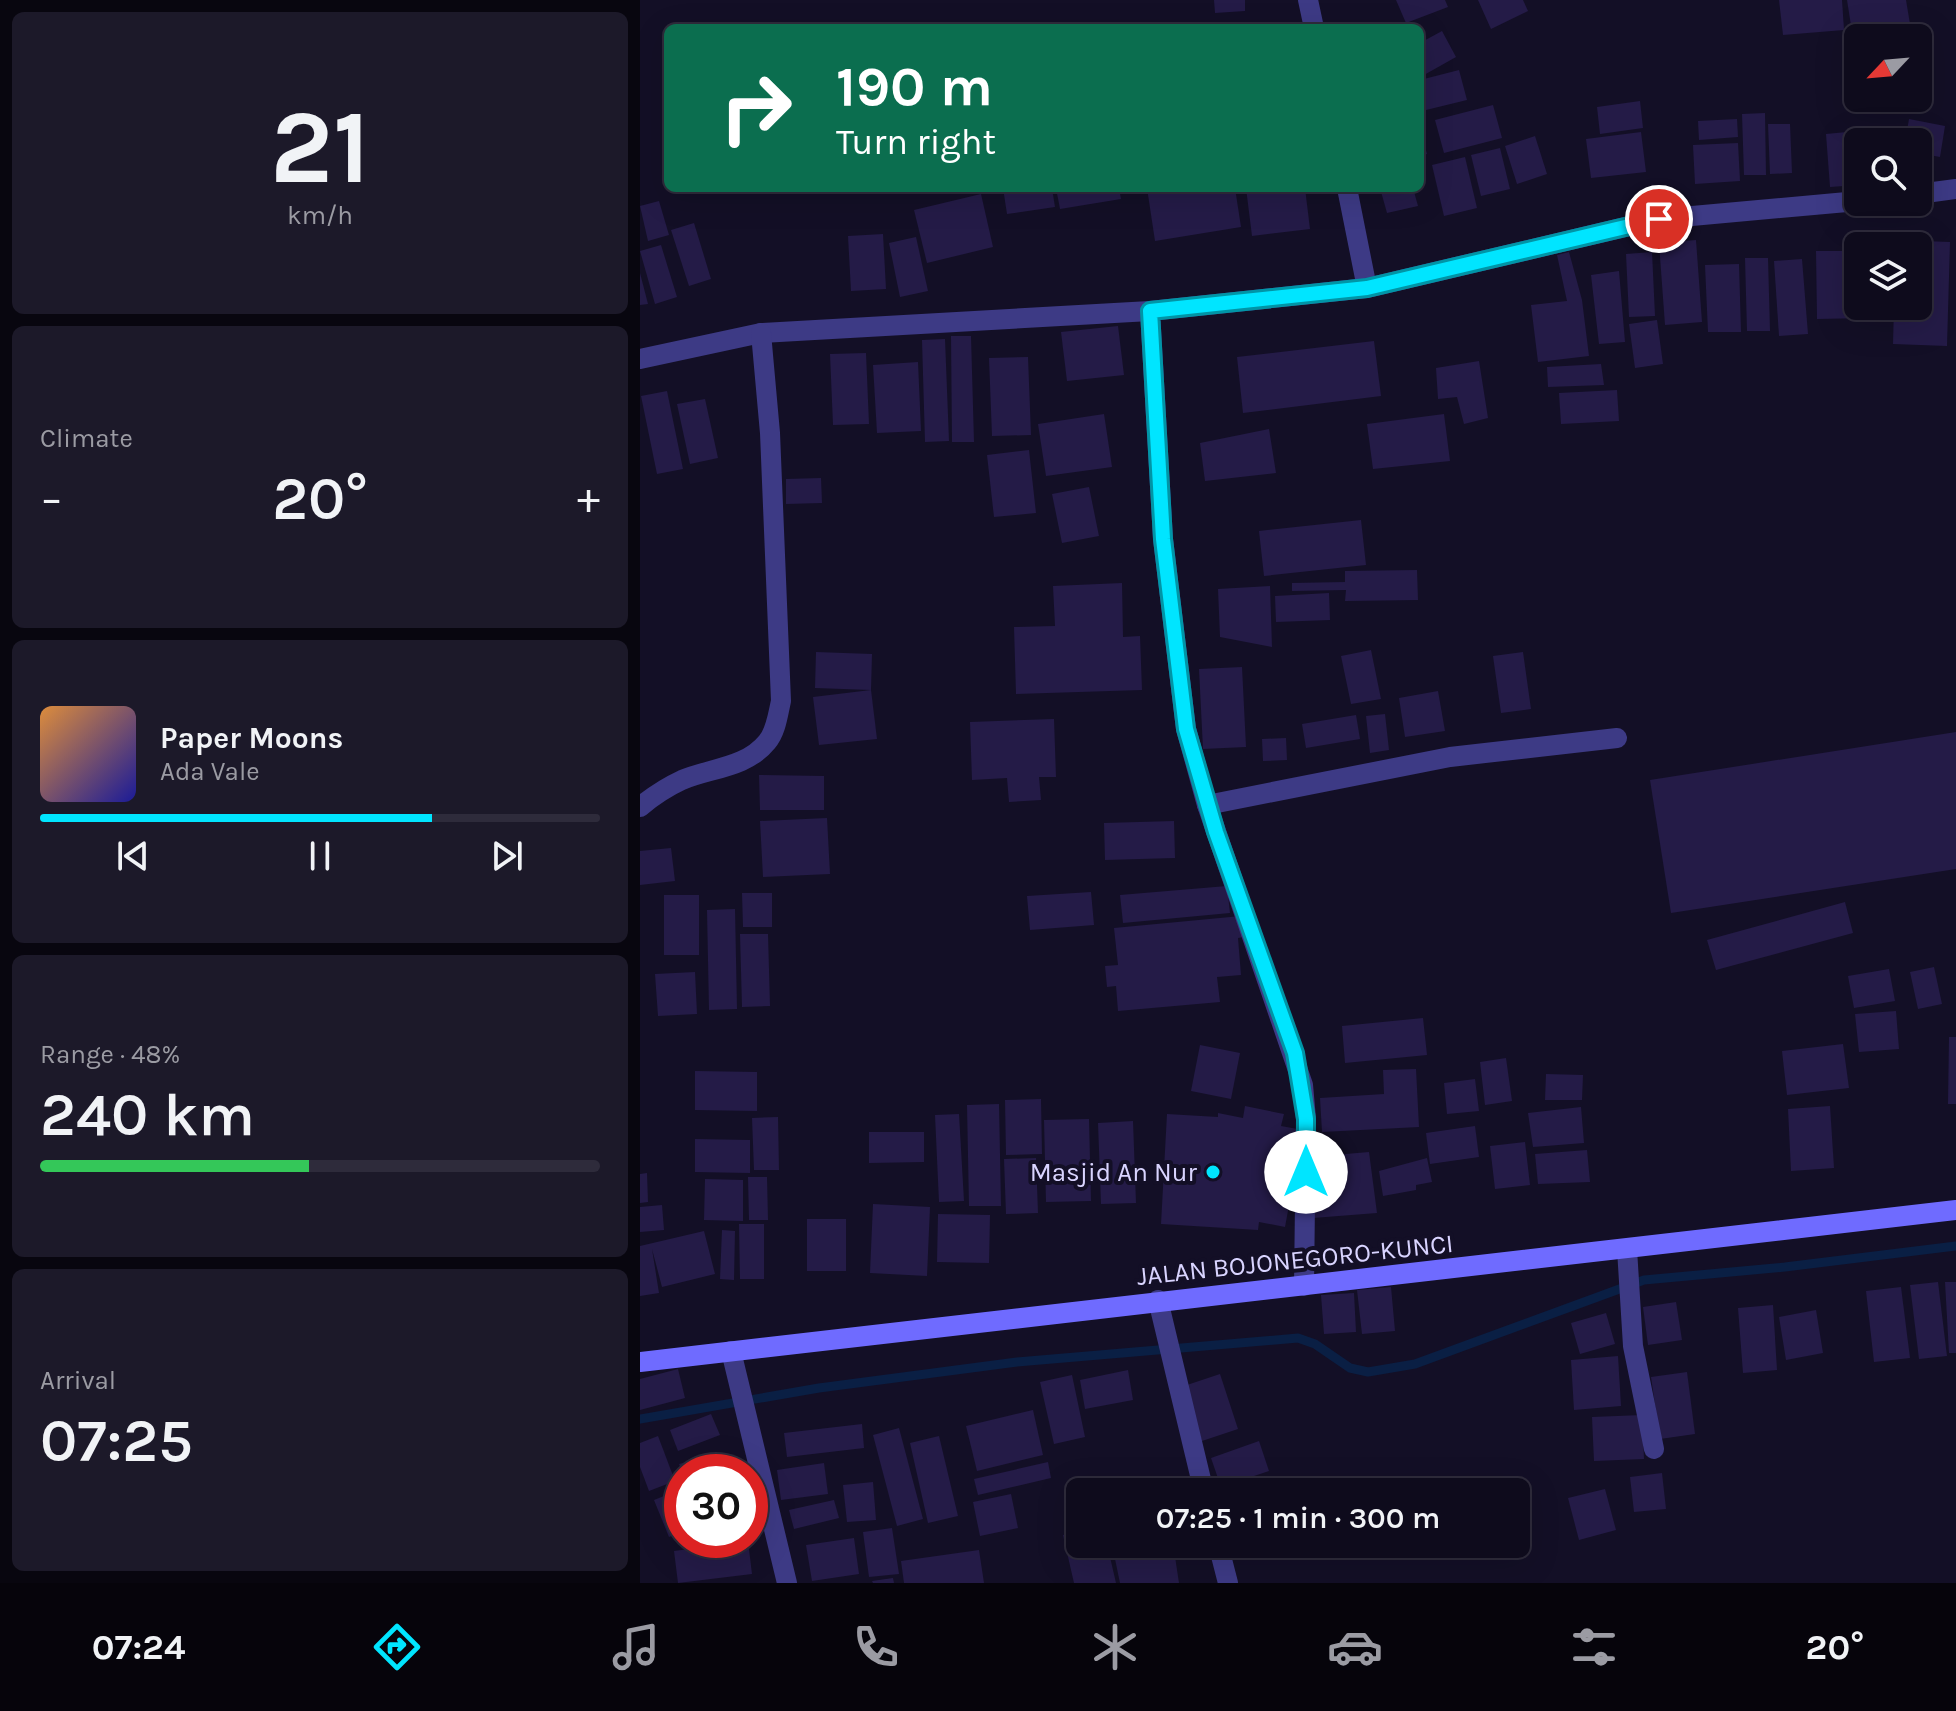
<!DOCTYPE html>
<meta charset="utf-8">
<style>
body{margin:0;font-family:Karla,sans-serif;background:#1c1929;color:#f1f3f6;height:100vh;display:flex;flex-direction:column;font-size:30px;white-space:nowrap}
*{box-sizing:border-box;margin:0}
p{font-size:26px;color:#9b9ba3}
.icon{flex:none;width:44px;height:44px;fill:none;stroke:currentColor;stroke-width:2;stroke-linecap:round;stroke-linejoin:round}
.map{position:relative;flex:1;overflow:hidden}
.details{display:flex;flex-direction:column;gap:12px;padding:12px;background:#08060f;width:640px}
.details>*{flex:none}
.hud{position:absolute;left:24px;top:24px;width:760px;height:168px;border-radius:12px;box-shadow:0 8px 32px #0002,0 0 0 2px #2e2b3b;background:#0b6e4f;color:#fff;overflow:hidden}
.needle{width:52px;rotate:244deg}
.buttons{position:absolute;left:1204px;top:24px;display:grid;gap:16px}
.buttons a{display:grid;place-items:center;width:88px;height:88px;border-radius:12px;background:#0e0b1c;box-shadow:0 8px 32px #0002,0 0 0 2px #2e2b3b;font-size:40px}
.speed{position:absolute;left:24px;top:1454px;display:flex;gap:16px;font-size:40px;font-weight:700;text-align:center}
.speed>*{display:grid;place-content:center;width:104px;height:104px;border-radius:50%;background:#0e0b1c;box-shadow:0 8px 32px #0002,0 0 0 2px #2e2b3b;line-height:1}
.speed .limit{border:12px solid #d22;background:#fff;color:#111}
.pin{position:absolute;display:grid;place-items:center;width:68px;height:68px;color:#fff;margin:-34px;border:4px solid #fff;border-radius:50%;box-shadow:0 2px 8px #0007}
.me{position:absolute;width:88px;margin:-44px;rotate:0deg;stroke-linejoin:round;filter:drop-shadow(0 0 6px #0008)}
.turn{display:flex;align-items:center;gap:28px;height:168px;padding:0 40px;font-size:36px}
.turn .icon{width:104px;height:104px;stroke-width:2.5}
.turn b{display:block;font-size:56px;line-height:68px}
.big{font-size:60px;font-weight:600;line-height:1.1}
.details .tile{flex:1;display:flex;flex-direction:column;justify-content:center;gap:12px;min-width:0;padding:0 28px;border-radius:12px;background:#1c1929}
.details .dial{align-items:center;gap:0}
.dial b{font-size:104px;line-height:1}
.song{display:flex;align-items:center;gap:24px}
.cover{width:96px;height:96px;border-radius:12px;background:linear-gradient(135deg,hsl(30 70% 55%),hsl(240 70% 35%))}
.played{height:8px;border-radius:4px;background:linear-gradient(90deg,#00e5ff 70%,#2e2b3b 70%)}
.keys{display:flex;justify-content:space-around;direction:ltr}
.heat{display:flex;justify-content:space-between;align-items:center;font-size:44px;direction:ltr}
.charge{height:12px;border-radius:6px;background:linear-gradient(90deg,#34c759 48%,#2e2b3b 0)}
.trip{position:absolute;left:426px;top:1478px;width:464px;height:80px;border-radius:12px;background:#0e0b1c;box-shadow:0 8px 32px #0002,0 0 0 2px #2e2b3b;font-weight:600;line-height:80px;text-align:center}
.dock{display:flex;height:128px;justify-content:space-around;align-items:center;background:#06040b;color:#9b9ba3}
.dock .icon{width:56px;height:56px}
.dock .selected{color:#00e5ff}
.dock b{font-size:36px;color:#f1f3f6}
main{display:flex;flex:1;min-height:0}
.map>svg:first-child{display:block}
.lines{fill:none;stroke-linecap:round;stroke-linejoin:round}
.stream{stroke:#0a1f44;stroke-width:9}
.building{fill:#241b47}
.street{stroke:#3d3a85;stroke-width:20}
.secondary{stroke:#6f6bff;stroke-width:20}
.route-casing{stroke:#0095a6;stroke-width:20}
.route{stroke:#00e5ff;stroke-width:14}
.poi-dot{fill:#00e5ff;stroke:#130f26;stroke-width:3}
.labels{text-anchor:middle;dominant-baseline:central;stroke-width:8;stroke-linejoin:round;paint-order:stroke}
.poi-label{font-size:26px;fill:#d9d4ff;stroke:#130f26;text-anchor:end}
.street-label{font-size:26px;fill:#d9d4ff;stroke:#130f26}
</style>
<main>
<section class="details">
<div class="tile dial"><b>21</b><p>km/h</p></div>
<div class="tile"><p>Climate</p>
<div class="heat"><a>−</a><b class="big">20°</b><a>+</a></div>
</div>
<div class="tile">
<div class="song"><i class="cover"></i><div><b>Paper Moons</b><p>Ada Vale</p></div></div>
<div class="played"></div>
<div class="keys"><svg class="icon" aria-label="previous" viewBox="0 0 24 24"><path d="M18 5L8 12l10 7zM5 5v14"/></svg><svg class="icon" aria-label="pause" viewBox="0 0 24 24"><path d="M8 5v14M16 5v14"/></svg><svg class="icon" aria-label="next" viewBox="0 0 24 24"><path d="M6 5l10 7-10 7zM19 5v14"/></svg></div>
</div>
<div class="tile"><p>Range · 48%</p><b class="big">240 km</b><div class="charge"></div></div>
<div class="tile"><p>Arrival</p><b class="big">07:25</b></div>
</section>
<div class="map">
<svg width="1316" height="1583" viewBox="0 0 1316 1583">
<rect width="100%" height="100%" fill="#130f26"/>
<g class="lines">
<path class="stream" d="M0 1419 179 1388 377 1362 658 1338 675 1344 710 1368 728 1372 775 1364 1004 1280 1145 1267 1316 1246"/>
</g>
<g class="building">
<path d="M574 0H605V11L575 13Z"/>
<path d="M756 0H805L808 7 766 23Z"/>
<path d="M838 0H883L888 11 851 29Z"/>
<path d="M1139 0H1202L1204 30 1143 35Z"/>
<path d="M1207 0H1266L1270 24 1212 32Z"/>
<path d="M802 31 816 57 784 75 780 69V43Z"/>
<path d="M819 70 827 100 786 110 780 80Z"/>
<path d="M1000 101 1003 128 960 134 957 107Z"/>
<path d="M853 105 862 138 804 153 795 120Z"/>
<path d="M1125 113 1126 175H1104L1102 114Z"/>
<path d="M1097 119 1098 137 1059 140 1058 121Z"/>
<path d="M1269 119 1305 126 1300 157 1278 153V142H1265Z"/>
<path d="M1128 124H1150L1152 173 1130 174Z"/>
<path d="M781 131 787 154 780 156V132Z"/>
<path d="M1217 131 1218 185 1190 187 1186 134Z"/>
<path d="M1001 132 1006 172 951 178 946 139Z"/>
<path d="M895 136 907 174 877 184 865 146Z"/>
<path d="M1098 143 1100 181 1055 184 1053 145Z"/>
<path d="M860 148 870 189 841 196 831 155Z"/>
<path d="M825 157 837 208 804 216 792 165Z"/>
<path d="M363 188H412L415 207 367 214Z"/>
<path d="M416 188H479L481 199 420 209Z"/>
<path d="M507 188H595L601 227 515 241Z"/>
<path d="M606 188H665L670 229 612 236Z"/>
<path d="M740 188H773L778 206 747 213Z"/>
<path d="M341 194 353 247 287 263 274 210Z"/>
<path d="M19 201 29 235 8 241 0 206Z"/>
<path d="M54 223 71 279 49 286 31 230Z"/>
<path d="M243 234 246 289 211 291 208 236Z"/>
<path d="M276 237 288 291 260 297 249 243Z"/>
<path d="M1056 240 1062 322 1025 325 1019 243Z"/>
<path d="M1256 240 1310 242 1307 346 1253 344 1254 306H1278V246H1256Z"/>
<path d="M21 245 37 297 15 304 0 251Z"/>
<path d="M1176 251H1218V306H1226V318L1177 319Z"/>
<path d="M929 252 942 300 949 356 898 362 891 305 927 301 917 255Z"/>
<path d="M1012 252 1015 316 989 317 986 254Z"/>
<path d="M1105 258H1128L1130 331H1107Z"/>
<path d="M1162 259 1168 334 1139 336 1134 261Z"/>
<path d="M1099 264 1101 332H1068L1065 265Z"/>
<path d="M979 271 985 342 959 344 951 275Z"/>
<path d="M0 273 8 304 0 305Z"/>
<path d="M1017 320 1023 364 995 368 989 324Z"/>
<path d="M478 326 484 375 427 381 421 332Z"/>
<path d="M311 336H331L334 442H312Z"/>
<path d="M305 339 309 441 285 442 282 340Z"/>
<path d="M734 341 741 396 603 413 597 357Z"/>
<path d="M226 353 229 424 193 425 190 354Z"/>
<path d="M388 357 391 435 352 436 349 358Z"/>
<path d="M839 361 848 418 824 424 817 397 798 399 796 368Z"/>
<path d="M278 362 281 431 237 433 233 365Z"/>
<path d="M961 364 964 385 908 387 907 367Z"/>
<path d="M977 390 979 421 921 424 919 393Z"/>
<path d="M27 391 43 469 17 474 1 396Z"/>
<path d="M65 399 78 458 50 464 37 404Z"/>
<path d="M464 414 472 467 406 476 398 424Z"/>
<path d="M804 414 810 461 733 469 727 424Z"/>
<path d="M629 429 636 473 565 481 560 443Z"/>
<path d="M389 450 396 513 354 517 347 455Z"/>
<path d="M181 478 182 503 146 504V479Z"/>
<path d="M449 487 459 536 422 543 412 494Z"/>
<path d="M721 520 726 565 624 576 619 531Z"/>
<path d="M777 570 778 600 705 601 706 590 652 591V583L705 582V571Z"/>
<path d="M482 583 483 637 500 636 502 690 376 694 374 627 415 626 413 586Z"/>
<path d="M630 586 632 647 580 637 578 589Z"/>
<path d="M689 593 690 620 636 622 635 596Z"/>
<path d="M731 650 741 699 711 704 701 656Z"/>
<path d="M176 652 232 654 231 690 175 688Z"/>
<path d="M883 652 891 709 861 713 853 656Z"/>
<path d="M602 667 606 747 563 749 559 669Z"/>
<path d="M231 690 237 739 179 745 173 697Z"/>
<path d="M798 691 805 731 765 737 759 698Z"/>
<path d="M745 714 749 750 730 753 726 716Z"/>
<path d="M716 715 720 739 666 748 662 724Z"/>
<path d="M414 719 416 777H399L401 800 369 802 367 778 332 780 330 722Z"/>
<path d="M1316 732V869L1031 913 1010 780Z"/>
<path d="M646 738 647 760 623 761 622 739Z"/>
<path d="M119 775 184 776V810H120Z"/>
<path d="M187 818 190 874 123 877 120 821Z"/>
<path d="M534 821 535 858 465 860 464 823Z"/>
<path d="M31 848 35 881 0 885V851Z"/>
<path d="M587 886 590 913 483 923 480 895Z"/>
<path d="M451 892 454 925 390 930 387 896Z"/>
<path d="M102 893H132V927H103Z"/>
<rect x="24" y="895" width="35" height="60"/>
<path d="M1205 902 1213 933 1076 970 1067 940Z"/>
<path d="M95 909 97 1009 69 1010 67 910Z"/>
<path d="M601 916 604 937 598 938 601 975 577 977 580 1002 478 1011 476 986 467 987 465 966 478 965 474 928Z"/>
<path d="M100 934H128L130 1006 102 1007Z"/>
<path d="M1294 967 1302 1004 1278 1009 1270 972Z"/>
<path d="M1249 969 1255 1001 1214 1008 1208 976Z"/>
<path d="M55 972 57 1014 18 1016 15 974Z"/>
<path d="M1256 1011 1259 1049 1219 1052 1215 1014Z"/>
<path d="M783 1018 787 1055 705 1063 702 1026Z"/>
<path d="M1309 1037H1316V1104H1308Z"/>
<path d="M1203 1044 1209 1088 1147 1095 1142 1051Z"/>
<path d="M560 1045 600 1053 591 1099 551 1091Z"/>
<path d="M866 1058 872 1101 845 1105 840 1062Z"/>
<path d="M776 1069 779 1127 682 1132 680 1098 744 1094 743 1070Z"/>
<path d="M55 1071 117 1072V1111L55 1110Z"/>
<path d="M906 1074 943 1075 942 1100H905Z"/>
<path d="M835 1079 839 1111 807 1114 804 1083Z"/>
<path d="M401 1099 402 1154 366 1155 365 1100Z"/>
<path d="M359 1104 361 1206H329L327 1105Z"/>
<path d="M605 1106 644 1114 641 1126 663 1130 645 1227 619 1222 618 1230 521 1224 527 1114 578 1117V1113L603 1118Z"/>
<path d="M1190 1106 1194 1168 1151 1171 1148 1109Z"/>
<path d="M941 1107 944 1143 893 1147 888 1113Z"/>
<path d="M319 1114 324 1201 299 1202 295 1115Z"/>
<path d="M138 1117 139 1170H114L112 1118Z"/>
<path d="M449 1119 451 1201 406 1202 404 1120Z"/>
<path d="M493 1121 496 1203 461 1204 458 1123Z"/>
<path d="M835 1126 839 1157 790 1164 786 1133Z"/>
<path d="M229 1132H284V1162L229 1163Z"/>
<path d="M55 1139 110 1140V1173L55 1172Z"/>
<path d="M885 1142 890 1185 855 1189 850 1146Z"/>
<path d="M947 1150 950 1182 898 1184 895 1154Z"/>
<path d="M729 1152 737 1213 673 1218 671 1193 698 1192 694 1155Z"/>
<path d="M396 1158 398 1213 366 1214 364 1159Z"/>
<path d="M787 1158 792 1182 776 1185V1190L743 1196 739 1171Z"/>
<path d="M7 1173 8 1202 0 1203V1174Z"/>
<path d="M108 1177H127L128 1220H109Z"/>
<path d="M65 1179 103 1180V1221L64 1220Z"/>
<path d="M233 1204 290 1207 287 1276 230 1273Z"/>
<path d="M22 1205 24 1230 0 1232V1207Z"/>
<path d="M298 1214 350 1215 349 1263 297 1262Z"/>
<rect x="167" y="1219" width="39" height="52"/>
<path d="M99 1224H124V1279H100Z"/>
<path d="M82 1230 95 1231 94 1280 80 1279Z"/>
<path d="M64 1231 75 1274 22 1287 12 1249 19 1293 0 1296V1246Z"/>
<path d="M1298 1282 1307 1356 1279 1359 1270 1285Z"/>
<path d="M1305 1282H1316V1353H1309Z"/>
<path d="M751 1287 755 1331 722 1334 717 1290Z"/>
<path d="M1261 1287 1270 1358 1234 1362 1226 1291Z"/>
<path d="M714 1293 716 1332 684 1334 681 1295Z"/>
<path d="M1036 1302 1042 1340 1008 1345 1003 1307Z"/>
<path d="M1133 1305 1137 1370 1103 1373 1098 1308Z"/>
<path d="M1176 1310 1183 1353 1146 1360 1139 1317Z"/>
<path d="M966 1313 975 1344 940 1354 931 1323Z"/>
<path d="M978 1356 981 1406 934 1410 931 1360Z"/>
<path d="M38 1369 45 1398 0 1410V1379Z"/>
<path d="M488 1370 493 1400 445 1409 440 1380Z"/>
<path d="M1047 1372 1055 1434 1020 1439 1011 1377Z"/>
<path d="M580 1374 598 1429 562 1441 544 1386Z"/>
<path d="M432 1375 445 1437 414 1444 400 1382Z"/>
<path d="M393 1410 403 1455 337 1471 326 1426Z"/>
<path d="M71 1414 80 1435 38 1451 30 1430Z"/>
<path d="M1002 1415 1004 1459 954 1461 952 1417Z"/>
<path d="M222 1424 224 1448 147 1457 144 1433Z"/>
<path d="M259 1428 283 1519 257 1526 233 1435Z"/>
<path d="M18 1436 35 1481 9 1491 0 1467V1443Z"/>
<path d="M299 1436 318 1516 288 1523 270 1443Z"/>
<path d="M619 1441 629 1471 581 1487 571 1458Z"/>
<path d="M61 1458 65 1472H42L39 1464Z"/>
<path d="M408 1462 411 1478 338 1495 334 1479Z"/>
<path d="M184 1463 188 1494 141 1500 137 1470Z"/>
<path d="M1022 1473 1026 1509 994 1512 990 1477Z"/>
<path d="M233 1482 236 1520 207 1522 203 1485Z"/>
<path d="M965 1489 976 1530 939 1540 928 1498Z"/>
<path d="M34 1492 42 1512V1532L29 1537 14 1500Z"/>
<path d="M371 1494 378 1528 340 1536 333 1502Z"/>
<path d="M194 1500 199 1518 154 1529 149 1510Z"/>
<path d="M252 1528 259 1574 229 1577 223 1532Z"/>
<path d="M440 1532V1544H467L476 1583H434L423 1535Z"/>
<path d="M214 1538 219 1574 172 1581 166 1545Z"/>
<path d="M52 1540H71V1541L53 1545Z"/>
<path d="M108 1541 112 1574 38 1583 34 1551Z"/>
<path d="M621 1544H674V1545L627 1560Z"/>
<path d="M339 1550 344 1583H264L261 1561Z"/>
<path d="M534 1550 539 1583H480L475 1559Z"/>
<path d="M253 1578 254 1583H233L232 1581Z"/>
</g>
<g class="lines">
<g class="street">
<path d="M668 0 674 28"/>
<path d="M707 188 727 288"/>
<path d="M1278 194 1316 189"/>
<path d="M0 359 121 333 510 311"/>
<path d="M567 805 810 757 977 738"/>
<path d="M0 807C13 796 27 787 42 780 70 768 106 768 127 742 136 732 138 714 141 701L130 433 121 333"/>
<path d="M987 1249 993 1346 1014 1449"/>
<path d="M664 1286 666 1119 663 1085 567 805 546 729 523 539 510 311 727 288 1019 219 1218 201"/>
<path d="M518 1300 564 1492"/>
<path d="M91 1351 147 1583"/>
<path d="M578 1544 588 1583"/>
</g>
<path class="secondary" d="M0 1362 1316 1210"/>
</g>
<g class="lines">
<defs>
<path id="route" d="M666 1172V1119L655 1053 576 832 546 729 523 539 510 311 727 288 1019 219"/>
</defs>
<use href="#route" class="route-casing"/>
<use href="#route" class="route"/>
</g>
<circle class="poi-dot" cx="573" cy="1172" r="8"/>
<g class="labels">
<g class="poi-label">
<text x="557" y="1172">Masjid An Nur</text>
</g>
<g class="street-label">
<text transform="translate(655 1260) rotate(-6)">JALAN BOJONEGORO-KUNCI</text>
</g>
</g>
</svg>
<div class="buttons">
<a><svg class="needle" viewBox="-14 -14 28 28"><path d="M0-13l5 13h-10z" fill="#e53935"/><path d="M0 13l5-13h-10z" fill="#9b9ba3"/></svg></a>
<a><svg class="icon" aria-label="search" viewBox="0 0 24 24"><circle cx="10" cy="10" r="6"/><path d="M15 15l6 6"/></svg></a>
<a><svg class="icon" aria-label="layers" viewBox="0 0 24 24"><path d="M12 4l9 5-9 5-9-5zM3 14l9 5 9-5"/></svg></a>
</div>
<div class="speed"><div class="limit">30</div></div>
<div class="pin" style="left:1019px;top:219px;background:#d93025"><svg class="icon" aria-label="arrive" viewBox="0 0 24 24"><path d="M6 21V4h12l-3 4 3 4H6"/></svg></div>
<svg class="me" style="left:666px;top:1172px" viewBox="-20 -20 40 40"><circle r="19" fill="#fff"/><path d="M0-13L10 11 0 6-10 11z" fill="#00e5ff"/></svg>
<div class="trip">07:25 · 1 min · 300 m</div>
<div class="hud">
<div class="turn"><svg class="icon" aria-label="right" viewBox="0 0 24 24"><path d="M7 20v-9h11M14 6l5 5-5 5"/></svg><div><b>190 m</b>Turn right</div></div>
</div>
</div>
</main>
<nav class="dock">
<b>07:24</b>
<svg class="icon selected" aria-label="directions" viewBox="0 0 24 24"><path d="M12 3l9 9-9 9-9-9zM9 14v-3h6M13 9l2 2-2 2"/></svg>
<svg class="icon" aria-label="music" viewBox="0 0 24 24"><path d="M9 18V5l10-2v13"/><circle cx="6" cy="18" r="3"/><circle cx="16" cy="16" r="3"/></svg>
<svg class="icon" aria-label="phone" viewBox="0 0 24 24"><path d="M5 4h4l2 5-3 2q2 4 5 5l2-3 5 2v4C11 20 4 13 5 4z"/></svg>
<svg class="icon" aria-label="climate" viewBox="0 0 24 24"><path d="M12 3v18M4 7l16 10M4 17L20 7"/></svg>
<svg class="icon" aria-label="car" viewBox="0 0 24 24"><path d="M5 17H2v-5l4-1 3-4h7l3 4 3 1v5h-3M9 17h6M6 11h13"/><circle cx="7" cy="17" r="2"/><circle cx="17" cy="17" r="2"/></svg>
<svg class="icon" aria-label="filters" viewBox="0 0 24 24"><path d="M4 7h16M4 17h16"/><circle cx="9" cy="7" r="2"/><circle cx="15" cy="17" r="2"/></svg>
<b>20°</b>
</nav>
